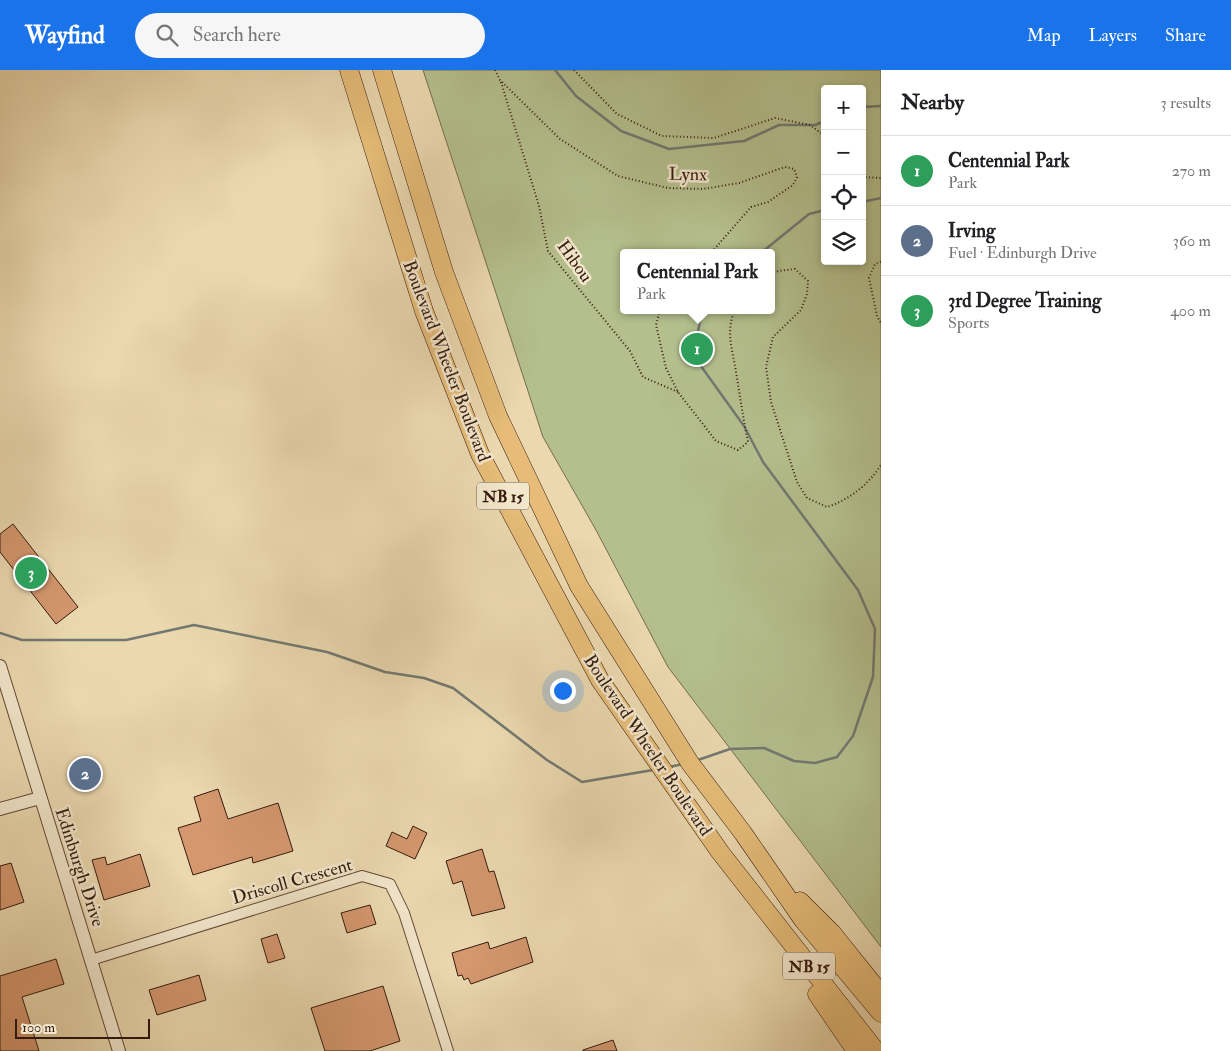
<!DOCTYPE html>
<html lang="en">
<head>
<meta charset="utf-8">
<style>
  body { margin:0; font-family:"IM FELL Double Pica",serif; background:#f6f6f6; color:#202124 }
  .controls { position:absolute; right:15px; top:15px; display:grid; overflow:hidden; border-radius:5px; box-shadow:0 2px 8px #0003 }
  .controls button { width:45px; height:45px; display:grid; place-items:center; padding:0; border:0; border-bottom:1px solid #e0e0e0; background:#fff; color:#202124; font:25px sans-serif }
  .scale { position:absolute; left:15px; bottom:12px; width:135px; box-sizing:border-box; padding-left:5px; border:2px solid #351b10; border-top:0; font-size:14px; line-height:18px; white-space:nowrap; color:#351b10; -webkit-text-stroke:4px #f2e6cb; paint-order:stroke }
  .you { position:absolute; left:562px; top:620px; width:18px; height:18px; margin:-12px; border:4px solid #fff; border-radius:50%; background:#1a73e8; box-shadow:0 0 0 8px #1a73e833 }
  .badge { display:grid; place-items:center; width:32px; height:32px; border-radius:50%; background:#1a73e8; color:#fff; font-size:16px; font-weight:700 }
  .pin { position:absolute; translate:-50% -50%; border:2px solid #fff; box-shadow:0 1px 5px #0006 }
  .popup { position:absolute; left:620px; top:179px; width:155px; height:65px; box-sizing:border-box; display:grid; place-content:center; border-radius:5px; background:#fff; filter:drop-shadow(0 1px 4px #0005); font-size:16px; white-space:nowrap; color:#757577 }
  .popup b { font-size:19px; color:#202124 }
  .popup::after { content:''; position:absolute; left:50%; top:100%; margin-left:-10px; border:10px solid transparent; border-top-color:#fff }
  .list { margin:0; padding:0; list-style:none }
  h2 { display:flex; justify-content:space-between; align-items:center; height:65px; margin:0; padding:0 20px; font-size:21px }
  h2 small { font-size:16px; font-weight:400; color:#757577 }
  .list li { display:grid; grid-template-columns:32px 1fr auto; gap:15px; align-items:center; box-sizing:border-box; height:70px; padding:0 20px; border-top:1px solid #e0e0e0 }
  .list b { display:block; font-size:19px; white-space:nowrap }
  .list p { margin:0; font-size:16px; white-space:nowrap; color:#757577 }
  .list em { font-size:16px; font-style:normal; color:#757577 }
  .icon { flex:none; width:28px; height:28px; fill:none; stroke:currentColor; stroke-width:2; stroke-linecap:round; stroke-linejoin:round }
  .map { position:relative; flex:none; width:881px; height:981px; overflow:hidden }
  header { display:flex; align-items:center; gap:30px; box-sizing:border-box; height:70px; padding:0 25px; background:#1a73e8; color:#fff }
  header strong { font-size:24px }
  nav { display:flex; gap:28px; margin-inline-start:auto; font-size:18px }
  .search { width:350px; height:45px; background:#f6f6f6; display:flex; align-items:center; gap:12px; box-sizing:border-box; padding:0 18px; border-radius:28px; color:#757577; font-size:19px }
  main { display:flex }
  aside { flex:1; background:#fff }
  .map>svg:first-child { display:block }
  .green { fill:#b4bf8d; stroke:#746d4e; fill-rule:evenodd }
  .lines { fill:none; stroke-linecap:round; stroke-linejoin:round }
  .stream { stroke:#727972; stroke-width:2.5 }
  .building { fill:#d4976e; stroke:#351b10 }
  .minor-casing { stroke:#624a38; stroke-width:12 }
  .tertiary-casing { stroke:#624a38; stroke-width:14 }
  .motorway-casing { stroke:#351b10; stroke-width:19 }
  .path { stroke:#351b10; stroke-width:2; stroke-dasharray:1 2.5; stroke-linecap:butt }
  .minor { stroke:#f2e6cb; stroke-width:10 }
  .tertiary { stroke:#f2e6cb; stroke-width:12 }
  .motorway { stroke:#e6bc78; stroke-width:18 }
  .labels { text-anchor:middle; stroke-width:5; stroke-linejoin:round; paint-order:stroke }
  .shield { fill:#f2e6cb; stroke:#6e5848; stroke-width:1 }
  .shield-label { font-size:16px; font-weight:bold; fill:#351b10 }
  .street-label { font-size:18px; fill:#351b10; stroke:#f2e6cb }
</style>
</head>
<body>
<header>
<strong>Wayfind</strong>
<div class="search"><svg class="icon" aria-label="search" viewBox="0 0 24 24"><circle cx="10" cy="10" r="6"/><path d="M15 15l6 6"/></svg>Search here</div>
<nav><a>Map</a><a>Layers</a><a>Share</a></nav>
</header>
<main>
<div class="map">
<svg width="881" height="981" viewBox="0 0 881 981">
  <rect width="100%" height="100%" fill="#ebd8af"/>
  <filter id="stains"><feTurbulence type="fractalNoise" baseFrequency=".004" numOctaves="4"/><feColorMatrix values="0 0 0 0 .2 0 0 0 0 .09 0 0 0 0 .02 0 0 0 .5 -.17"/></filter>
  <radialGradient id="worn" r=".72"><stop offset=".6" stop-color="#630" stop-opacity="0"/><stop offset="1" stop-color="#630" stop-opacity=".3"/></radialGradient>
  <path class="green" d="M423,0h458v877l-213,-280 -72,-137 -53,-93zM825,19h37v172h-37zM623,183h148v57h-148z"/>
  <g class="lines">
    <path class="stream" d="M555,0l21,26 45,35 48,18 75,-8 35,-16h36l10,-4
      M862,37l19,-1
      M862,132l19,-4
      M761,183l48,-39 16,-4
      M0,563l22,7h104l68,-15 133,27 58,20 39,6 29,10 94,72 35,22 71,-12
      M695,691l35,-12 34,-1 30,13 21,2 22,-6 16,-21 20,-59 2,-48 -17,-39 -95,-128 -19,-36 -51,-71 8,-38 4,-7
      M669,697l14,-3"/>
  </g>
  <path class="building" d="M13,454l65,83 -22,17 -56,-72v-18z
    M218,719l10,30 50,-16 15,48 -40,12 -1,-6 -59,18 -15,-47 23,-7 -7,-24z
    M413,756l14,7 -12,26 -29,-13 6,-14 15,7z
    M482,779l7,23 5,-1 11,37 -33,8 -10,-35 -9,3 -7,-23z
    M140,784l10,32 -46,14 -12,-40 13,-3 2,8z
    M11,793l13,39 -24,8v-44z
    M370,835l6,19 -29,9 -6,-20z
    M277,864l8,24 -17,5 -7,-24z
    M526,867l7,25 -62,22 -3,-6 -4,2 -2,-5 -4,1 -6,-23 36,-11 2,7z
    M56,889l8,25 -42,13 17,54h-39v-75z
    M199,905l7,25 -49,15 -8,-25z
    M383,916l17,55 -30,10h-45l-14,-43z
    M613,970l4,11h-34v-1z"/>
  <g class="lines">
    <g class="minor-casing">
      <path id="minor" d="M91,890l271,-84 28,8 14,29 44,138"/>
    </g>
    <g class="tertiary-casing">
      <path id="tertiary" d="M0,596l119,385
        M0,739l40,-11"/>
    </g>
    <g class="motorway-casing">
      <path id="motorway" d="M349,0l75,241 56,143 120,226 120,172 156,199
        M382,0l62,202 54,144 81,170 111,177 53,70 60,87 78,93
        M800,831l32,32 49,61
        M817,924l39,57"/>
    </g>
    <path class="path" d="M495,0l5,10 60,59 58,37 50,12 35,1 36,-6 46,-16 9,2 3,8 -4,8 -25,17 -17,5 -40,46
      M574,0l43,44 45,22 52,2 61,-20 35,7 15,11
      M501,12l38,124 9,45 82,100 13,26 35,15
      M862,107l19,1
      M881,192l-6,2 -6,14 8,38 4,7
      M771,205l7,-4 17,-2 13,12 -1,13 -6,16 -28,27 -7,30 5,35 26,80 10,16 20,9c22,-7 41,-22 54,-42
      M660,240l-4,15 10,43 12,24 38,49 22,9 10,-8c-5,-24 -8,-46 -12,-70 -3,-21 -11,-41 -1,-62"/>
    <use href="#minor" class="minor"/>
    <use href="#tertiary" class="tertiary"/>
    <use href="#motorway" class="motorway"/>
  </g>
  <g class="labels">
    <g class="shield">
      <rect x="477" y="412.5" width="52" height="27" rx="4"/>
      <rect x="783" y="882.5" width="52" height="27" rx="4"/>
    </g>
    <g class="shield-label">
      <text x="503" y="432">NB 15</text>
      <text x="809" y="902">NB 15</text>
    </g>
    <g class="street-label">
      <text transform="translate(688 104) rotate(1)" y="6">Lynx</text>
      <text transform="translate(575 191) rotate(54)" y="6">Hibou</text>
      <text transform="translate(447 291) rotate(69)" y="6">Boulevard Wheeler Boulevard</text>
      <text transform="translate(648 675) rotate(56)" y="6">Boulevard Wheeler Boulevard</text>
      <text transform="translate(80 797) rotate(72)" y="6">Edinburgh Drive</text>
      <text transform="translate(292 811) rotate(-16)" y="6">Driscoll Crescent</text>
    </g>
  </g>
  <rect width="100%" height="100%" filter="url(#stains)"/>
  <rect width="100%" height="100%" fill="url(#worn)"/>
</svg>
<div class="controls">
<button>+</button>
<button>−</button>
<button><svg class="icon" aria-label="locate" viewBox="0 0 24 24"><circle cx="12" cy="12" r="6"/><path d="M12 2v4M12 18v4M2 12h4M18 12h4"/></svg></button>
<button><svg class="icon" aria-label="layers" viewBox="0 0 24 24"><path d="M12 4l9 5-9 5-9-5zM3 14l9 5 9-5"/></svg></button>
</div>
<div class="scale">100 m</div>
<div class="you"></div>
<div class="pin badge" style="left:697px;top:279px;background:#2e9e5b">1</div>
<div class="popup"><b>Centennial Park</b>Park</div>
<div class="pin badge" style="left:85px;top:704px;background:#5c6f8a">2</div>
<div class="pin badge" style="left:31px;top:503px;background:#2e9e5b">3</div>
</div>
<aside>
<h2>Nearby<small>3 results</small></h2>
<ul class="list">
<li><span class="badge" style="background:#2e9e5b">1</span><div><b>Centennial Park</b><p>Park</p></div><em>270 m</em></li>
<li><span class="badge" style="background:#5c6f8a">2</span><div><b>Irving</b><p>Fuel · Edinburgh Drive</p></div><em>360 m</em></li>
<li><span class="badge" style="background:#2e9e5b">3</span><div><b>3rd Degree Training</b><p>Sports</p></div><em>400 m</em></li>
</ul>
</aside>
</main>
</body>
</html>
